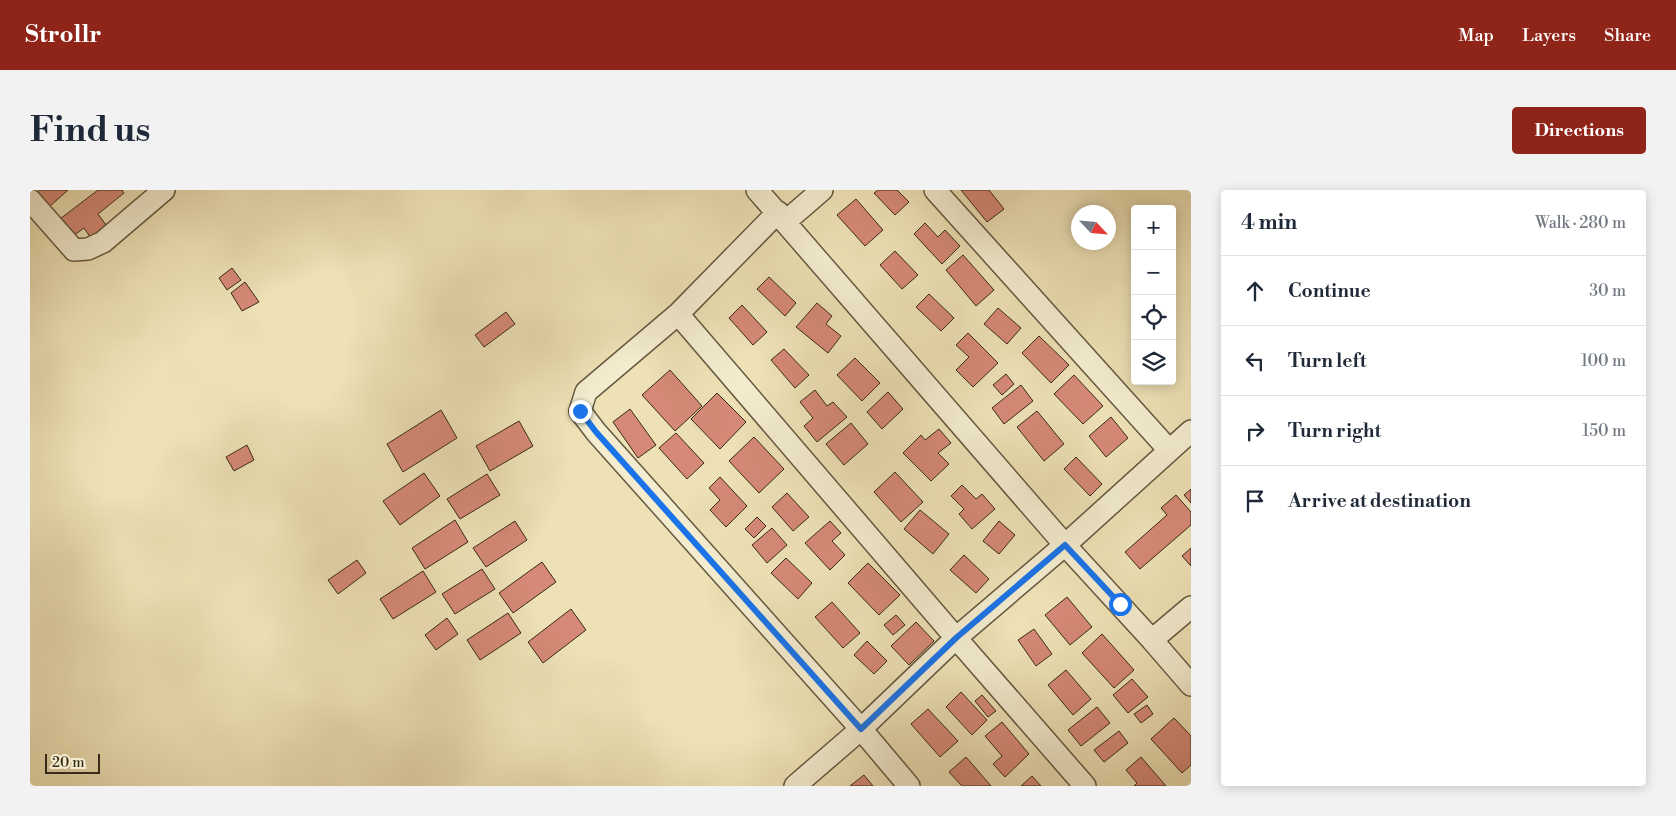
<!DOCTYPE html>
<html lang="en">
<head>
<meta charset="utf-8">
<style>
  body { margin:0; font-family:"Libre Bodoni",serif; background:#f2f2f3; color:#1f2937 }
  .controls { position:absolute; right:15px; top:15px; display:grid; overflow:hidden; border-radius:5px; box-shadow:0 2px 12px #0003 }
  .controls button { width:45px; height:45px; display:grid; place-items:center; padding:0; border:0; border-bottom:1px solid #e0e1e3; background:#fff; color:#1f2937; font:25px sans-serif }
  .compass { position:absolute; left:1041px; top:15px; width:45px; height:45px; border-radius:50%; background:#fff; box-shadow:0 2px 12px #0003; rotate:116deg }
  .scale { position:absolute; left:15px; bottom:12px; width:55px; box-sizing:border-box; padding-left:5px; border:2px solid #392a19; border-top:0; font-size:14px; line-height:18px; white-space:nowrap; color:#392a19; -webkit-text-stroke:4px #f3eccf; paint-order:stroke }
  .stop { position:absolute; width:15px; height:15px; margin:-11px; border:4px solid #1a73e8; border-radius:50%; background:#fff }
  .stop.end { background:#1a73e8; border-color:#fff; box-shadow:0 1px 5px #0008 }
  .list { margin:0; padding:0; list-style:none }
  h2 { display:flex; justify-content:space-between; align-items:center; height:65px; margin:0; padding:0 20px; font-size:21px }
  h2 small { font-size:16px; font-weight:400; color:#747a83 }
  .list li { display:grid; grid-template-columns:32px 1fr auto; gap:15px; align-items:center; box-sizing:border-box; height:70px; padding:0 20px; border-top:1px solid #e0e1e3 }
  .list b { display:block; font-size:19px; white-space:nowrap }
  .list em { font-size:16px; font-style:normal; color:#747a83 }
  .icon { flex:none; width:28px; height:28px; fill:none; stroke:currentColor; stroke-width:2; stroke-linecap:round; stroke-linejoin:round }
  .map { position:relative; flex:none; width:1161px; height:596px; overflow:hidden; border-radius:5px }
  header { display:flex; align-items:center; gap:30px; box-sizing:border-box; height:70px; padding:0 25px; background:#8f2418; color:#fff }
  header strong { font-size:24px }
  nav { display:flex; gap:28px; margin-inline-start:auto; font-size:18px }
  .intro { display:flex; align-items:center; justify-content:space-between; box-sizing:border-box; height:120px; padding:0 30px }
  h1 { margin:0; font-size:35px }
  .button { padding:12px 22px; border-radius:5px; background:#8f2418; color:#fff; font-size:18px; font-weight:700 }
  main { display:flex; gap:30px; padding:0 30px }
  aside { flex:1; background:#fff; border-radius:5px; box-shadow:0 2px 12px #0003 }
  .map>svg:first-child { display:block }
  .building { fill:#d58976; stroke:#392a19 }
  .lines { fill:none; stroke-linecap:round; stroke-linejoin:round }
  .street-casing { stroke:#665840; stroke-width:24 }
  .street { stroke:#f3eccf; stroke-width:21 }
  .route { stroke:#1a73e8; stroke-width:6 }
</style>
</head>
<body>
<header>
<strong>Strollr</strong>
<nav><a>Map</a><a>Layers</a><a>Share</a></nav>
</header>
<div class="intro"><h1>Find us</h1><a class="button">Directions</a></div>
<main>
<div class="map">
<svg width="1161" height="596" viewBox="0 0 1161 596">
  <rect width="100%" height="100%" fill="#ede1b5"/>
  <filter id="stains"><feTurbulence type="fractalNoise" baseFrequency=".004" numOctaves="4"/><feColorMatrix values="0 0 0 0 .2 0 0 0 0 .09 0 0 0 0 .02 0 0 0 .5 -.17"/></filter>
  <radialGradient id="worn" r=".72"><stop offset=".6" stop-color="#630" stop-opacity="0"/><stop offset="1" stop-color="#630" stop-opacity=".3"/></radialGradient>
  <path class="building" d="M10,0h28l-19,17 -13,-14z
    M68,0h24l2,3 -26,21 11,15 -16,12 -9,-13 -15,11 -13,-17z
    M848,0h19l12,12 -14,13 -21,-22z
    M931,0h28l15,19 -17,13z
    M826,9l27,31 -18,16 -28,-31z
    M895,33l13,14 7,-7 15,16 -18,18 -28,-30z
    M865,61l23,24 -16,14 -22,-24z
    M933,65l31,35 -18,16 -30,-36z
    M202,78l9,12 -14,10 -8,-12z
    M739,87l27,26 -11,13 -28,-27z
    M215,92l14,20 -17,9 -11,-18z
    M899,104l25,24 -13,13 -25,-24z
    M787,113l15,13 -6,8 15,12 -13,17 -32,-26z
    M712,115l25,27 -14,13 -24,-27z
    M968,118l23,20 -14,16 -23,-20z
    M476,122l9,12 -31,23 -9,-12z
    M938,143l30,30 -25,24 -17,-17 13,-13 -13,-12z
    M1009,146l30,29 -18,18 -29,-30z
    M754,159l25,26 -14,13 -24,-28z
    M825,168l25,25 -18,18 -25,-26z
    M640,180l32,36 -27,25 -33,-36z
    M976,184l8,10 -12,11 -9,-10z
    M1044,185l29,31 -20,18 -29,-30z
    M991,195l12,16 -29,23 -12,-16z
    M785,200l12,16 6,-4 14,15 -30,25 -13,-16 9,-8 -13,-16z
    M858,202l15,17 -21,20 -15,-17z
    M687,203l29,29 -26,27 -29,-30z
    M600,219l26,36 -18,13 -25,-36z
    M411,220l16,28 -54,34 -16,-28z
    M1007,221l27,33 -20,17 -27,-34z
    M1081,227l17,21 -22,19 -17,-21z
    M489,231l14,25 -43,25 -14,-25z
    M821,233l17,21 -24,21 -18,-21z
    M909,239l12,14 -13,10 11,11 -18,17 -28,-28 18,-18 4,5z
    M646,243l28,30 -17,16 -28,-31z
    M724,247l30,32 -25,24 -30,-32z
    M217,255l7,15 -20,11 -8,-14z
    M1046,267l26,27 -12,12 -26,-27z
    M865,282l28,30 -22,20 -27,-30z
    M394,283l16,23 -40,29 -17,-24z
    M457,284l13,21 -40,24 -13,-20z
    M690,287l27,29 -21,21 -16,-17 10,-10 -11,-12z
    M932,295l14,14 6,-5 13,15 -23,20 -13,-15 5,-5 -13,-13z
    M1161,299v14l-7,-8z
    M757,303l22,24 -16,14 -21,-24z
    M1146,305l15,17v13l-51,44 -15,-17 42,-37 -6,-7z
    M890,320l29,24 -16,20 -29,-25z
    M727,327l9,9 -12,12 -9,-9z
    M425,330l13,22 -43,27 -13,-21z
    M485,331l12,19 -41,27 -13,-19z
    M800,331l11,12 -9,8 13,14 -15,15 -25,-27z
    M969,331l16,14 -16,19 -16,-13z
    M742,338l15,17 -20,18 -15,-18z
    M1161,358v18l-9,-10z
    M934,365l25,24 -13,14 -26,-23z
    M756,368l26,25 -14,16 -27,-26z
    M327,370l9,13 -28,21 -10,-14z
    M512,372l14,20 -43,31 -14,-20z
    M838,373l32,32 -21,20 -31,-32z
    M452,379l13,20 -40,25 -13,-20z
    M393,381l13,21 -43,27 -13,-20z
    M1037,407l25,30 -22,18 -25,-30z
    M802,412l28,31 -17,15 -28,-31z
    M541,419l15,21 -43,33 -15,-21z
    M478,423l13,20 -41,27 -13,-20z
    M866,425l9,10 -12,10 -9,-10z
    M417,428l11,16 -22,16 -11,-15z
    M886,432l18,19 -25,24 -18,-19z
    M1004,439l18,25 -16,12 -18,-26z
    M1072,444l32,36 -20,18 -32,-35z
    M837,451l20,20 -13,13 -20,-19z
    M1036,480l25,29 -18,16 -25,-30z
    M1102,489l16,18 -20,16 -15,-18z
    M931,502l26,28 -15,15 -26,-28z
    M952,505l14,16 -8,6 -13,-16z
    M1117,515l6,9 -12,9 -7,-9z
    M1067,517l13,16 -29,23 -13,-16z
    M898,519l30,32 -18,16 -29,-33z
    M1144,528l17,18v29l-9,8 -31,-34z
    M972,532l27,32 -24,23 -12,-13 9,-8 -17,-20z
    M1089,541l9,12 -24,19 -10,-12z
    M936,567l25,29h-29l-13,-14z
    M1111,567l25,29h-32l3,-3 -11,-13z
    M834,585l9,11h-23z
    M1002,586l9,10h-20z"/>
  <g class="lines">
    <g class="street-casing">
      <path id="street" d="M727,0l308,355 87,95 39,45
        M905,0l234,260
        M0,10l44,50 14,-1 15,-7 61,-52
        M748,22l-100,102 -92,78 -6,19 16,21 265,297 48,57
        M755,32l37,-32
        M648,124l278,324 129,148
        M1122,450l39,-33
        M765,596l66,-57 95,-91 109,-93 126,-114"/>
    </g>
    <use href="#street" class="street"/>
  </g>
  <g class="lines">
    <path class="route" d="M550,221l16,21 265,297 95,-91 109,-93 55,59"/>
  </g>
  <rect width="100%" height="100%" filter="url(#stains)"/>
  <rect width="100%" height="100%" fill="url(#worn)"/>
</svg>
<div class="controls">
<button>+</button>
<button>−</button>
<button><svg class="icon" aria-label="locate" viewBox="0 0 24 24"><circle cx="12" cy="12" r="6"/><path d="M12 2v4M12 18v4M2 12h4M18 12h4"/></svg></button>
<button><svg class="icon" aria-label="layers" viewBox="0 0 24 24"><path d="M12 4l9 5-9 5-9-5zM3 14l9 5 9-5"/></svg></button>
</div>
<svg class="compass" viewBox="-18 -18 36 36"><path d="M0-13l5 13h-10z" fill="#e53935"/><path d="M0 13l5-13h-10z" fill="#747a83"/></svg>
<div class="scale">20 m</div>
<div class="stop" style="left:1090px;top:414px"></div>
<div class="stop end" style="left:550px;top:221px"></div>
</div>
<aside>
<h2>4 min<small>Walk · 280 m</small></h2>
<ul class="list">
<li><svg class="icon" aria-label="ahead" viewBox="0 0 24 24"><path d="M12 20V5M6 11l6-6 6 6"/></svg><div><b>Continue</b></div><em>30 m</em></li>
<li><svg class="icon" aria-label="left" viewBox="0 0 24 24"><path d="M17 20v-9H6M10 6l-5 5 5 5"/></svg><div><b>Turn left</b></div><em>100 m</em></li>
<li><svg class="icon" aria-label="right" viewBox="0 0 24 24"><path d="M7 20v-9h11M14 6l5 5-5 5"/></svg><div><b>Turn right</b></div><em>150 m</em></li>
<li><svg class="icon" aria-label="arrive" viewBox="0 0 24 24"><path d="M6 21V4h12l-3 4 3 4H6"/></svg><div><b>Arrive at destination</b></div></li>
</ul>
</aside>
</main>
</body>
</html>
